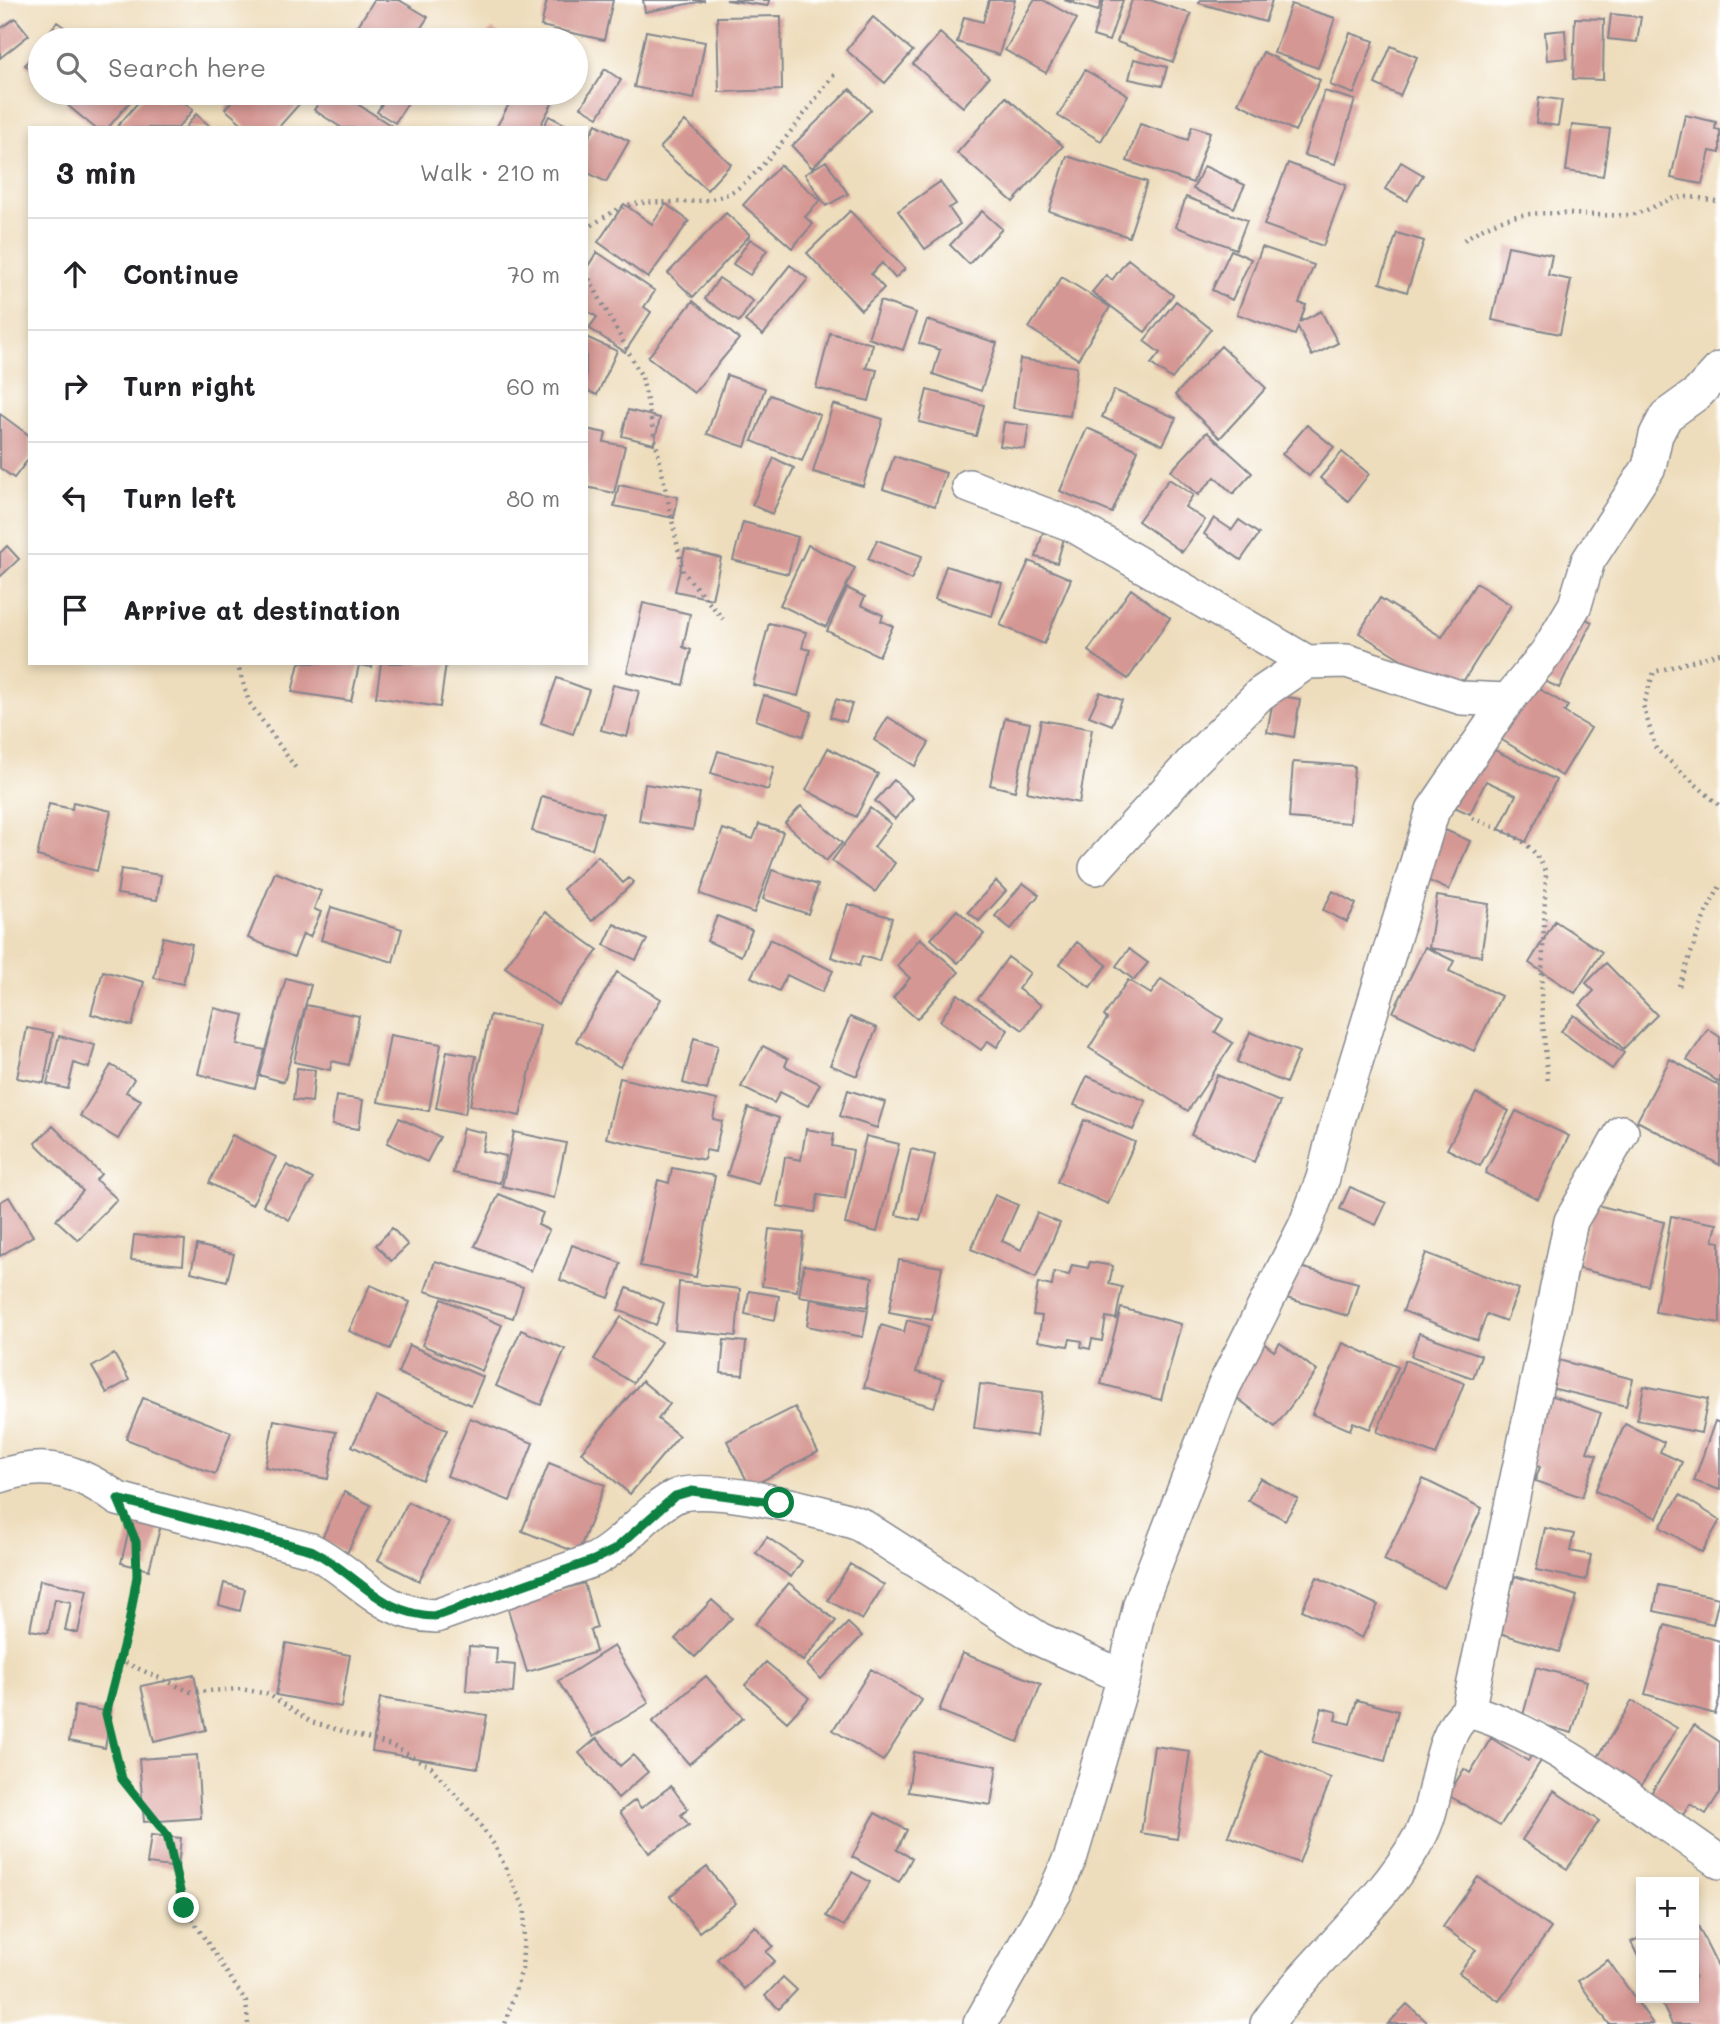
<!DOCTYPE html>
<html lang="en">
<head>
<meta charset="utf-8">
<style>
  body { margin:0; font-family:Mali,sans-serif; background:#f6f6f6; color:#202124 }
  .controls { position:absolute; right:21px; bottom:21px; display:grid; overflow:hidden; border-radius:0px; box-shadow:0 4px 10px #0003 }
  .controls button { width:63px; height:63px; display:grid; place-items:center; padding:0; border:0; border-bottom:2px solid #e0e0e0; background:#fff; color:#202124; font:35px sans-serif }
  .stop { position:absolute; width:21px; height:21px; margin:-16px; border:5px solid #0b8043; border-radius:50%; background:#fff }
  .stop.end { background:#0b8043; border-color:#fff; box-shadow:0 2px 7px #0008 }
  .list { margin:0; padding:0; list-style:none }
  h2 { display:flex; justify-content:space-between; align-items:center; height:91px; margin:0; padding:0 28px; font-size:30px }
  h2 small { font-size:23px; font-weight:400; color:#757577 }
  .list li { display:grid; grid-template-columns:46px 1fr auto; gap:21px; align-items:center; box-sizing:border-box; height:112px; padding:0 28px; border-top:2px solid #e0e0e0 }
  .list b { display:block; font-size:26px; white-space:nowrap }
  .list em { font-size:23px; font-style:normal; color:#757577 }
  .icon { flex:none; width:38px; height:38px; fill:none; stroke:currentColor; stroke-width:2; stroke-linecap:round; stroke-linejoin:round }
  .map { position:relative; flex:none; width:1720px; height:2024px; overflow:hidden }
  .search { position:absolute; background:#fff; box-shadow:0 4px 10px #0003; left:28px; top:28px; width:560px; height:77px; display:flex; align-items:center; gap:18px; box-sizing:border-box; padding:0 24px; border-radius:38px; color:#757577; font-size:26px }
  .panel { position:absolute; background:#fff; box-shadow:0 4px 10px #0003; left:28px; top:126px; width:560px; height:539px; border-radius:0px }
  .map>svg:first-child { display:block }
  .building { fill:#d59793 }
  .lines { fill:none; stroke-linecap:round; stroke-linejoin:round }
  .street-casing { stroke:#84868d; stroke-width:36 }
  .path { stroke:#84868d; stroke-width:4.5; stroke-dasharray:2 5; stroke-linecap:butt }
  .street { stroke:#fff; stroke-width:33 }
  .route { stroke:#0b8043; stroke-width:9 }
</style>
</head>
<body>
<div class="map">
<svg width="1720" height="2024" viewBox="0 0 1720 2024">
  <rect width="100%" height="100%" fill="#fff"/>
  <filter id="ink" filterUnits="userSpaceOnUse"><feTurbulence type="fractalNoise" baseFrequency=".0143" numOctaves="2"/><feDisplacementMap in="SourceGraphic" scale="14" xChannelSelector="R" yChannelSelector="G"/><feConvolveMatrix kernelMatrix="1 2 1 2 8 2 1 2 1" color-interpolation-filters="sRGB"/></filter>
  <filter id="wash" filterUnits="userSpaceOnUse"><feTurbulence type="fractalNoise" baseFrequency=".00686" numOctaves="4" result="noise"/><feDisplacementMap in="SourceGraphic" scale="28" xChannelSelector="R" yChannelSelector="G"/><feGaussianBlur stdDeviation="1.57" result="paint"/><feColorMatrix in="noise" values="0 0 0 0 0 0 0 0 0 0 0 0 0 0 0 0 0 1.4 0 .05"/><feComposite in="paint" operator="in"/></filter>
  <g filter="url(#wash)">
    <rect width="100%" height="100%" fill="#eeddbc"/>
    <g id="blocks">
      <path class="building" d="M374,0h25l29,17 -15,23h-64z
        M547,0h66l-9,40 -63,-14z
        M643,0h61v1l-59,11z
        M726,0h43l-1,6z
        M989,0h26l-16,55 -42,-13 7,-25 19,5z
        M1034,0h9l34,19 -31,54 -41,-23z
        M1064,0h38l-4,11z
        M1104,0h19l-14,41 -16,-5z
        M1132,0h18l41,14 -18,48 -56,-20z
        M1200,0h72l-7,22 -66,-19z
        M1291,4l44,14 -17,50 -44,-15z
        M1611,14l30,3 -4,25 -29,-3z
        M781,16l1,74 -63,2 -2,-75z
        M873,17l40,34 -28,32 -39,-33z
        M15,18l14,17 -29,23v-29z
        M1575,18l29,1 -1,61 -30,-1z
        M57,22l25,18h-39z
        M493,29l11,11h-23z
        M1565,30l2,28 -20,2 -2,-28z
        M646,31l59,11 -11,57 -60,-12z
        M940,33l49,44 -26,30 -50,-43z
        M1350,33l24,8 -20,53 -24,-9z
        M40,44v32l-15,-11z
        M1391,46l26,11 -17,39 -25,-12z
        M1263,52l57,28 -25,51 -57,-28z
        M1134,59l33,8 -5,19 -33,-7z
        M605,69l16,11 -23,37 -17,-10z
        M1085,70l43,25 -27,46 -43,-25z
        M850,89l21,21 -59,58 -20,-22z
        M1324,91l31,9 -20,64 -31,-9z
        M76,93h61l-29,35h-13l-29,-24z
        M146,93h27l20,17 -15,18h-62z
        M239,93h70l-31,35h-31l-22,-19z
        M325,93h15l55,35h-53l-28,-18z
        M389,93h25l-19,30 -18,-11z
        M515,93h21l17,9 -14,26h-43z
        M1006,97l57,49 -50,56 -56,-49z
        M1539,97l23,3 -4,26 -22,-3z
        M196,114l16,14h-27z
        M1685,115l31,7 -1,7 5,1v23l-10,-2 -8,33 -31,-6z
        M549,116l23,12h-29z
        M685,121l46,43 -24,26 -47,-42z
        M596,124l33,17 -23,41 -20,-10v-30z
        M1140,124l48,16 4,-14 18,6 -17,51 -66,-22z
        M1572,125l38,4 -7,47 -37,-5z
        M1067,156l80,26 -18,55 -80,-26z
        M826,161l22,33 -22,12 -21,-32z
        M1401,162l22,13 -16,26 -22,-12z
        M1288,163l58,22 -23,61 -59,-21z
        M780,165l40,35 -15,17 8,7 -21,24 -49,-43z
        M1204,166l41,19 -11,23 -41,-19z
        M940,182l16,22 -7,4 11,16 -35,25 -27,-38z
        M1186,197l61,23 -11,29 -60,-22z
        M624,204l28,20 14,-20 23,17 -41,57 -50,-36z
        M850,211l55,58 -10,9 -13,-15 -11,11 13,14 -23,22 -54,-57z
        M982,211l20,18 -33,35 -19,-19z
        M726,213l24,22 -57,62 -25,-24z
        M1397,233l27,8 -17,51 -27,-9z
        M750,239l17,11 -17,25 -17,-11z
        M1508,246l44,9 -4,20 23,5 -11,54 -68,-14z
        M1262,247l52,18 -15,38 7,2 -6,17 21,-11 17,32 -26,13 -14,-29 -3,8 -58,-21z
        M1231,250l20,9 -19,41 -20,-10z
        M597,252l58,39 -11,16 7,5 -26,40 -36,-24 8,-11 -11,-7v-41z
        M1128,259l45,36 -28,37 -53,-40 14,-17 6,5z
        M790,265l18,14 -45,56 -18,-14z
        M1062,277l48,30 -32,52 -49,-31z
        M719,278l34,23 -14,21 -34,-23z
        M693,301l46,38 -45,54 -46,-36z
        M880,301l36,12 -13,37 -35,-12z
        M1176,301l35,28 -39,50 -21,-15 9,-11 -16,-12z
        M927,320l70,23 -16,48 -48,-17 7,-24 -21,-7z
        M830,333l43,11 -7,24 11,2 -8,31 -53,-13z
        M586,337l31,14 -20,44 -11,-5z
        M1221,346l45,42 -46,50 -45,-43z
        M1020,359l57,8 -7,49 -57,-8z
        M727,375l38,13 -20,59 -38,-13z
        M927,390l57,15 -8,31 -57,-14z
        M1114,390l62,28 -13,27 -61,-28z
        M770,395l50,20 -18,46 -50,-20z
        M833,404l50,15 -20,67 -50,-14z
        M628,410l32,8 -6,26 -32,-8z
        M0,414l30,22v21l-16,21 -14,-10z
        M1004,422l25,3 -4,24 -25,-3z
        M1307,425l27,22 -25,29 -27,-22z
        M1087,428l51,22 -26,63 -52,-22z
        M586,429l20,4 -2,9 21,4 -11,47 -28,-6z
        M1207,432l45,41 -19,21 -18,-17 -17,18 -27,-24z
        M1342,452l27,22 -21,27 -28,-23z
        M894,456l52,17 -11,33 -52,-17z
        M774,458l20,10 -22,46 -20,-9z
        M1169,479l24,16 -8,12 20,13 -23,32 -44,-31z
        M619,485l59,12 -4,21 -60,-12z
        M1214,518l18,12 7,-10 20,14 -18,26 -37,-26z
        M743,522l55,15 -10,37 -55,-14z
        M1043,532l21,6 -7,25 -21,-6z
        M877,540l45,16 -11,24 -43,-21z
        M808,545l47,23 -29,59 -46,-22z
        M7,546l12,13 -19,18v-24z
        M685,549l36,9 -9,41 -37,-8z
        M1029,561l42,18 -27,65 -44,-19z
        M946,566l56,17 -10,33 -57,-17z
        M1476,583l35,22 -55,88 -97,-60 21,-35 62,39z
        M847,588l18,9 -4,8 22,10 -2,6 12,5 -14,30 -52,-25z
        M1131,589l39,29 -42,61 -40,-28z
        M643,603l47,11 -7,33 8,3 -8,35 -56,-13z
        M1557,605l35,17 -33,66 -35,-17z
        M769,623l37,9 -4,16 8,2 -12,46 -45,-11z
        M299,663h74l-1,4 -13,-2 -8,36 -59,-9z
        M381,663h65l-6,44 -64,-10z
        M557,678l32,12 -16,44 -32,-11z
        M1524,680l44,26 -4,6 27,16 -29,48 -70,-42z
        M613,685l26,6 -12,46 -26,-7z
        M1100,692l22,8 -10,25 -23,-9z
        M764,695l48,17 -9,24 -47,-16z
        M1274,695l26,4 -6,38 -27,-5z
        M836,699l16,5 -6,18 -16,-5z
        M888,717l41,26 -14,23 -41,-26z
        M1005,718l25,5 -15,68 -25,-6z
        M1041,720l51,9 -13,74 -52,-11z
        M1476,741l80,39 -30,62 -27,-13 17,-34 -30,-14 -16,33 -25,-11z
        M828,748l50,26 -22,43 -50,-27z
        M718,751l56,16 -6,23 -57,-17z
        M1293,762l61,4 -4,57 -61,-5z
        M894,780l19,18 -18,21 -20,-18z
        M645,784l55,9 -7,37 -54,-9z
        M542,796l61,17 -11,36 -60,-18z
        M73,802l38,9 -14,60 -60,-15 12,-52 23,5z
        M801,806l41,37 -16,18 -41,-38z
        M870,808l21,16 -17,23 21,16 -20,29 -43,-31z
        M759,824l24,8 -29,81 -54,-19 23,-65 30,10z
        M1443,829l27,12 -21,49 -27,-12z
        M598,856l25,27 6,-5 5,4 -42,39 -29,-32z
        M121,869l40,6 -4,25 -40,-6z
        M772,870l46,15 -10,29 -45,-15z
        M275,872l46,19 -7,18 7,3 -11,25 -7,-3 -9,23 -46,-19z
        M996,881l10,10 -27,30 -11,-9z
        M1023,883l16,12 -28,34 -16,-13z
        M1333,891l23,13 -9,18 -24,-12z
        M1437,896l52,8 -8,52 -52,-8z
        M848,904l44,14 -13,43 -17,-5 -3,10 -28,-9z
        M331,907l71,22 -9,33 -72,-22z
        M957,910l27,24 -26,29 -27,-24z
        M545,912l53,38 -40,55 -53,-38z
        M717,916l35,14 -11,26 -34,-15z
        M1555,921l47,31 -27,41 -46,-30z
        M614,924l33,16 -11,20 -32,-15z
        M163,937l29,7 -9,40 -29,-6z
        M920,938l39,34 -42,47 -24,-21 17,-20 -13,-12z
        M770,939l63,32 -11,21 -35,-17 -8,16 -28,-14z
        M1077,942l30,23 -17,22 -30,-23z
        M1425,947l29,14 -5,10 52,25 -27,55 -81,-39z
        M1129,949l19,14 -14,17 -18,-14z
        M1008,957l22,16 -12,16 23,16 -18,25 -45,-31z
        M1606,963l51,52 -34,34 -43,-44 14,-14 -8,-8z
        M103,971l41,11 -12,44 -41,-12z
        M617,972l44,27 -41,68 -44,-26z
        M286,978l25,7 -27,97 -25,-7z
        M1161,979l62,40 -8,13 18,11 -45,68 -99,-63 18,-29 -3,-3 24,-36 23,14z
        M958,994l50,36 -11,17 -9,-6 -7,9 -41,-29z
        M306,1005l53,11 -10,49 -17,-4 -2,9 -36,-8z
        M214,1008l30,7 -7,29 28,6 -10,38 -57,-14z
        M490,1015l50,10 -20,91 -50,-11z
        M1574,1015l50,38 -12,16 -51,-38z
        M850,1017l27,11 -20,48 -27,-11z
        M27,1028l26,5 -9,50 -27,-5z
        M1708,1029l12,8v46l-33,-23z
        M1250,1032l49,20 -13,31 -49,-21z
        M390,1035l51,9 -12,67 -51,-9z
        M59,1036l36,9 -6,23 -15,-5 -6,26 -21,-5z
        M694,1038l24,7 -11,45 -24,-7z
        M763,1046l25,13 -3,7 35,18 -12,22 -28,-14 -6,11 -33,-16z
        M447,1051l29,5 -11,58 -29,-6z
        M1670,1059l50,27v79l-83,-44z
        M111,1065l23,14 -8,13 15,8 -23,39 -38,-23z
        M297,1068l18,2 -3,32 -19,-2z
        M1217,1075l63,27 -26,60 -63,-27z
        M1087,1076l59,25 -13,29 -59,-25z
        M620,1078l97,22 -4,19 9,2 -7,31 -9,-2 -2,10 -98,-22z
        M848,1090l37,12 -8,26 -37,-12z
        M1476,1093l33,18 -29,55 -33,-17z
        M336,1096l27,4 -4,29 -27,-4z
        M748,1108l31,10 -21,66 -31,-9z
        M1516,1111l53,25 -31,63 -53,-26z
        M399,1118l41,19 -13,25 -40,-19z
        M1084,1120l51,22 -27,62 -51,-22z
        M53,1126l48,48 -5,6 21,19 -39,41 -22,-20 27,-29 -48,-48z
        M463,1128l23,5 -4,18 24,5 -6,27 -47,-10z
        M806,1129l28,5 -2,12 21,4 -8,49 -27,-4 -3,17 -38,-6 8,-49 16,3z
        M514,1132l52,11 -12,55 -52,-12z
        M232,1135l44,22 -24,48 -43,-22z
        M866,1136l33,8 -22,88 -32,-8z
        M911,1149l24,6 -15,65 -24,-5z
        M287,1165l26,14 -24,41 -26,-15z
        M672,1168l43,8 -19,101 -56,-11 18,-86 11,3z
        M1350,1187l36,16 -10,22 -36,-16z
        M499,1194l44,19 -5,12 11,5 -18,41 -56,-25z
        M995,1195l23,10 -16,36 19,9 16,-37 23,10 -24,55 -65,-29z
        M9,1197l24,39 -33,20v-54z
        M1593,1204l71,18 -16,64 -71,-18z
        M1671,1216l46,8 -4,17 7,1v81l-65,-11z
        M392,1228l16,17 -17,16 -15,-16z
        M769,1229l35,4 -7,58 -35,-5z
        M134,1235l51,5 -2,25 -52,-5z
        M197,1245l37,9 -7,27 -36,-9z
        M572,1245l49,18 -12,35 -49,-18z
        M1426,1253l93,36 -13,32 -19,-7 -10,26 -74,-29z
        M899,1260l43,7 -10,53 -43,-8z
        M435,1261l88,26 -10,31 -88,-27z
        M1090,1262l23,4 -4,18 13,3 -6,32 -10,-2 -4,24 -10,-2 -2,10 -9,-2 1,-6 -12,-2 -2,7 -30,-5 4,-25 -9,-1 5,-32 14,3 2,-14 15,3 3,-10 16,3z
        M804,1265l69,12 -5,30 -69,-11z
        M1293,1265l65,18 -10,33 -65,-19z
        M679,1282l61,7 -4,47 -61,-6z
        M370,1285l40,17 -20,47 -41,-18z
        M627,1288l37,15 -8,22 -38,-15z
        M749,1291l30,5 -4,24 -30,-6z
        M442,1299l60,26 -20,46 -60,-26z
        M811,1299l57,11 -5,27 -56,-11z
        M1121,1308l60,16 -20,76 -60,-16z
        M621,1317l40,25 -28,41 -39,-24z
        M907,1320l22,6 -13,46 27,7 -9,28 -70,-20 17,-62 23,7z
        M521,1330l44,19 -24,56 -45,-19z
        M1419,1333l62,22 -8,23 -62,-22z
        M724,1340l22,2 -3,33 -22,-2z
        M1259,1340l15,11 6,-8 37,28 -42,56 -52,-40z
        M1343,1343l55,24 -28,62 -17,-7 -3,8 -38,-16z
        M409,1345l74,32 -12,28 -73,-32z
        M114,1354l15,26 -22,13 -15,-26z
        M1554,1359l79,20 -7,27 -79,-19z
        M1405,1360l59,23 -28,72 -59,-23z
        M642,1381l28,23 -12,15 21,17 -49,58 -49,-42z
        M980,1384l63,8 -6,44 -63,-8z
        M1644,1386l64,13 -7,34 -64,-13z
        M1544,1393l57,20 -14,39 10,3 -15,42 -47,-16 5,-14 -20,-7z
        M377,1396l70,34 -25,50 -70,-34z
        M143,1398l88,34 -16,42 -89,-35z
        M795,1407l23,45 -68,35 -23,-46z
        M470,1418l63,25 -23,58 -63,-25z
        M274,1420l62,12 -8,47 -63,-12z
        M1715,1421l5,2v67l-26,-9z
        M1625,1424l39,18 -4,10 22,10 -25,56 -62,-27z
        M549,1463l56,22 -27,68 -56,-22z
        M1260,1478l38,21 -13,21 -37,-20z
        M1423,1479l59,29 -38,80 -60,-28z
        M344,1492l27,13 -24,48 -26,-13z
        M1680,1495l40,25 -18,32 -42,-25z
        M408,1502l41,20 -30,59 -41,-21z
        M134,1509l29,8 -14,53 -28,-7z
        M1545,1528l29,6 -4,17 21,4 -5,25 -50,-10z
        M767,1537l35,24 -11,16 -35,-24z
        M850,1564l34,21 -22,35 -34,-20z
        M1515,1576l62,20 -18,56 -62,-20z
        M1317,1577l61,28 -16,33 -60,-28z
        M40,1580l47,10 -9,43 -13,-3 6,-28 -16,-3 -7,34 -18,-3z
        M224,1583l21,6 -5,22 -21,-6z
        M584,1583l13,45 -7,2 6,22 -69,20 -20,-66z
        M789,1583l47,38 -33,40 -48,-37z
        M1659,1585l60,13 -6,26 -59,-13z
        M712,1600l20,18 -37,39 -20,-18z
        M848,1623l14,13 -41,43 -14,-14z
        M1665,1625l55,16v56l-5,17 -70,-20z
        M286,1643l64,12 -9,52 -65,-12z
        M469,1646l28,2 -1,15 19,2 -2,28 -47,-2z
        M614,1646l35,57 -56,34 -35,-56z
        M962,1653l79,31 -23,58 -79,-31z
        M766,1662l43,36 -22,24 -42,-37z
        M1536,1667l51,14 -15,52 -50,-14z
        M871,1669l51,31 -39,61 -50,-31z
        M194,1675l12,55 -52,12 -13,-56z
        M706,1676l37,42 -54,46 -37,-42z
        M380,1698l107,17 -9,53 -106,-17z
        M1357,1700l41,11 -13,50 -72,-19 9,-34 15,4 -2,8 15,4z
        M1632,1701l45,27 -38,61 -44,-27z
        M75,1706l36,6 -6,36 -36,-7z
        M1694,1725l26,17v50l-14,22 -16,-10 -7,11 -33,-20z
        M597,1738l23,28 13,-11 15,17 -30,26 -39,-45z
        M1491,1738l37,23 7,-11 9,6 -44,70 -52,-31 16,-26 6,4z
        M1154,1746l36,5 -13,88 -36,-6z
        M1260,1751l71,27 -32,85 -71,-27z
        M914,1752l83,14 -6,39 -83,-13z
        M197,1755l4,63 -57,4 -5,-63z
        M671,1786l17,23 -7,6 8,10 -40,28 -29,-41 15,-12 6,8z
        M1554,1791l45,30 -32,48 -45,-29z
        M875,1813l32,17 -10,20 15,8 -13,24 -47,-25z
        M151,1835l30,3 -3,30 -31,-4z
        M707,1867l29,36 -37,29 -29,-36z
        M852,1872l18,10 -26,44 -18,-10z
        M1478,1877l73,51 -52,73 -40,-28 17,-23 -33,-23z
        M1694,1918l26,52v54h-48l-13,-26h35z
        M755,1926l18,20 -7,6 9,9 -31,28 -27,-30z
        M1641,1937v26l-10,-21z
        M1608,1960l45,64h-44l-31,-43z
        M783,1977l14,13 -18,19 -14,-13z
        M1407,2004l22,20h-41z"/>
    </g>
  </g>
  <g filter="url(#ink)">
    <use href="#blocks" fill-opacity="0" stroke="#84868d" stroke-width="2"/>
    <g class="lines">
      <g class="street-casing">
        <path id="street" d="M969,486l104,39 234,137 40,-1 115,37 46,2
          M1096,868l98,-108 66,-66 47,-32
          M0,1476c48,-16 79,-5 118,23l193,51c47,24 69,65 125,66l158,-56c31,-16 50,-47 80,-63 29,-16 152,15 185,27l180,115 85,38
          M1468,1711l103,-490 51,-89
          M980,2024l75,-132 16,-36 53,-179 16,-73 84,-218 81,-160 18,-48 10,-41 100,-327 75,-110 39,-48 28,-47 13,-44 61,-94 7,-32 10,-19 32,-23 22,-24
          M1267,2024c46,-66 113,-116 152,-186 22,-38 15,-99 49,-127 79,20 183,104 252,151"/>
      </g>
      <path class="path" d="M586,229c15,-9 30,-22 48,-25 32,-5 72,4 101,-14 29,-18 78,-89 102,-119
        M1464,240c57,-41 98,-22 162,-25 16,0 30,-11 46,-16 15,-5 33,0 48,3
        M586,273l56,104 41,195 40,47
        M1720,653l-66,19 -11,33 13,44 64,57
        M237,663l12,39 48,68
        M1472,818c33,14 60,19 74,55l-5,128 7,82
        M1679,986l26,-71 15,-29
        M135,1539l2,37 -8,47 -23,92 16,64 46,56 17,73 61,94 2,22
        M119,1660l72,32 50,-3 27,5 43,28 80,23 40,22 43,49 21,30 30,63 -3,60 -17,55"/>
      <use href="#street" class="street"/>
    </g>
  </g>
  <g class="lines" filter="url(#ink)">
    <path class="route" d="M184,1908l-17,-73 -45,-56 -16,-65 23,-91 8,-47 -1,-34 -18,-43 193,51c47,24 69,65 125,66l158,-56 20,-10 61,-54 17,-5 87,12"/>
  </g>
</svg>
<div class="controls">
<button>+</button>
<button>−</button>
</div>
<div class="stop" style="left:779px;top:1503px"></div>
<div class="stop end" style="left:184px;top:1908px"></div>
<div class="search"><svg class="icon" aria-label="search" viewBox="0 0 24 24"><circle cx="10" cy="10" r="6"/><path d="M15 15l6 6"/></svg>Search here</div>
<section class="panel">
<h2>3 min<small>Walk · 210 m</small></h2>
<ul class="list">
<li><svg class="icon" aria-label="ahead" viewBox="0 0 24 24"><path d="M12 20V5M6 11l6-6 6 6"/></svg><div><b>Continue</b></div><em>70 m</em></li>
<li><svg class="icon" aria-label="right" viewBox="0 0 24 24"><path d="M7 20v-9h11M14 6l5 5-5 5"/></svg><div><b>Turn right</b></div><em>60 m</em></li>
<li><svg class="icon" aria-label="left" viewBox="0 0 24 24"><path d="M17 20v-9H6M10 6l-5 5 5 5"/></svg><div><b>Turn left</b></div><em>80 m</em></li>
<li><svg class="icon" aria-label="arrive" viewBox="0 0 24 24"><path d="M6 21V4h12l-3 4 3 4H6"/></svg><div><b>Arrive at destination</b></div></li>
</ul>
</section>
</div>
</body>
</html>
